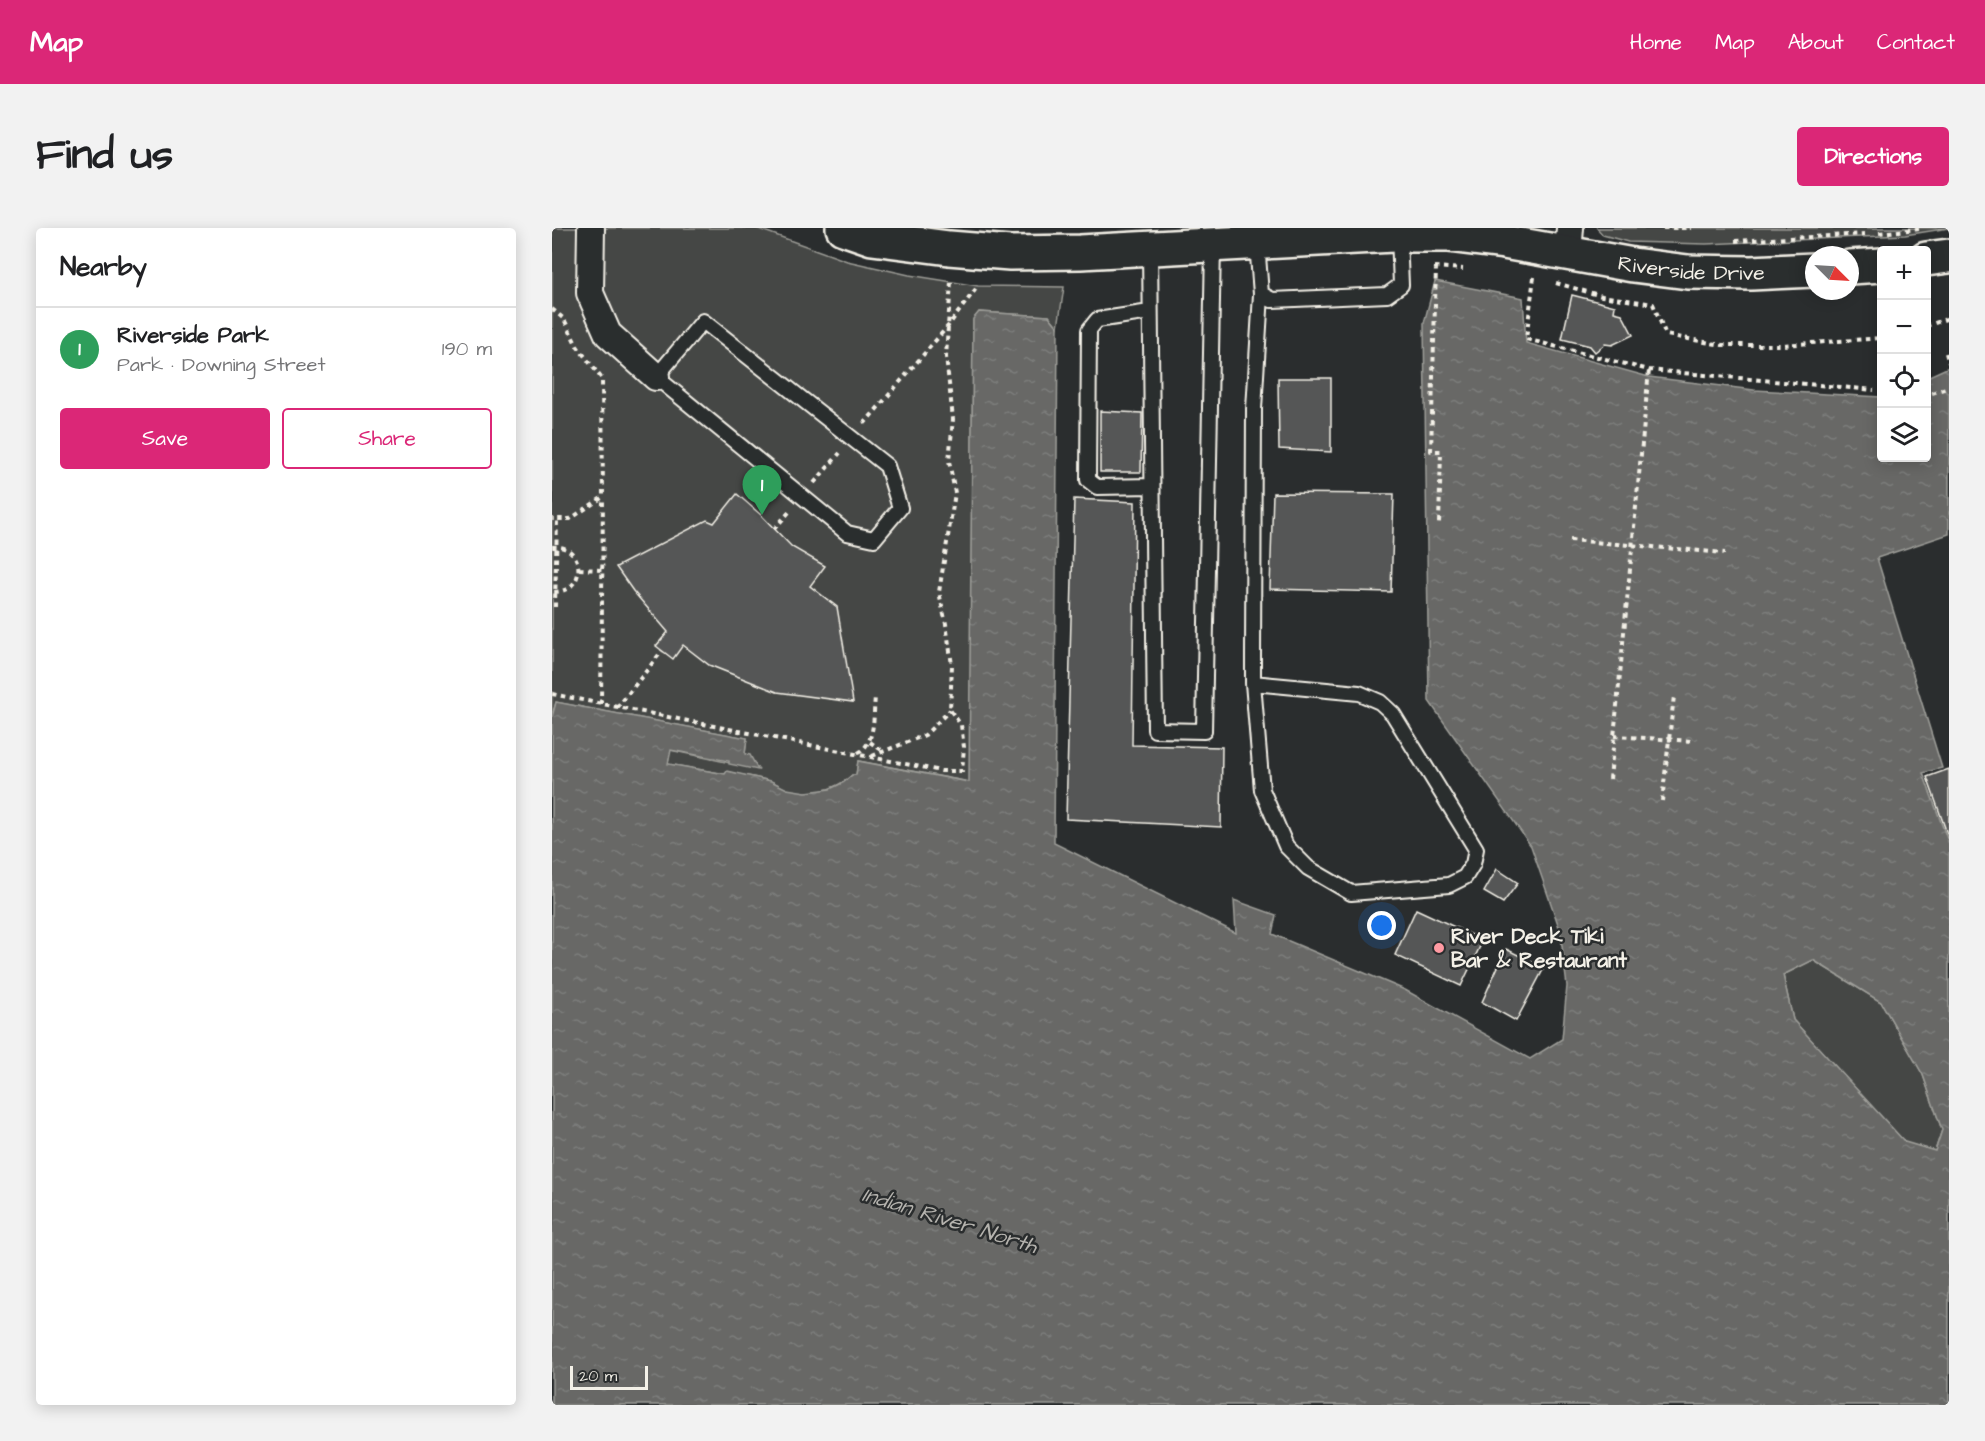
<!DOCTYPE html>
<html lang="en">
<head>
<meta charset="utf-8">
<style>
  body { margin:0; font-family:"Architects Daughter",sans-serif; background:#f2f2f2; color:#202124 }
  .controls { position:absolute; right:18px; top:18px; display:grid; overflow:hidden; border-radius:6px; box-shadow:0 3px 15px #0003 }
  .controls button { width:54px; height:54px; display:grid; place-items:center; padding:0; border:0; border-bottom:2px solid #e0e0e0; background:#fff; color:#202124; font:30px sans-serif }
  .compass { position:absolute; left:1253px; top:18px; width:54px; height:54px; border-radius:50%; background:#fff; box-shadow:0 3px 15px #0003; rotate:114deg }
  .scale { position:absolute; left:18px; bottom:15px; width:78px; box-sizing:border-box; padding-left:6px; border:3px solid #f4f1e8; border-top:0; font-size:16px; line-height:21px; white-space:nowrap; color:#f4f1e8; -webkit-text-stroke:4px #2a2d2e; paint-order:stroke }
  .you { position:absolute; left:830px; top:698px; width:21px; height:21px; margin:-15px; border:4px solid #fff; border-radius:50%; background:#1a73e8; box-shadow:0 0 0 9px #1a73e833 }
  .badge { display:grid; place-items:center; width:39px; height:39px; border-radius:50%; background:#db2777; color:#fff; font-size:20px; font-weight:700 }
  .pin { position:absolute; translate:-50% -50px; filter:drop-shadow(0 2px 3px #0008) }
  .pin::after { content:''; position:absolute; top:32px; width:21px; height:18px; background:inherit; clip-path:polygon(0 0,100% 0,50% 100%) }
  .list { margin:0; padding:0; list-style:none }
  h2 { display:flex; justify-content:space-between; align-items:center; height:78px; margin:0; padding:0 24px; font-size:26px }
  h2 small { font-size:20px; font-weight:400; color:#757577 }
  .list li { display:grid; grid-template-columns:39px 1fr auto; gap:18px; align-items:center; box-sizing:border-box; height:84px; padding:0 24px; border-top:2px solid #e0e0e0 }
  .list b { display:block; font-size:22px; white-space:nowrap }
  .list p { margin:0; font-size:20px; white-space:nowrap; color:#757577 }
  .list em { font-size:20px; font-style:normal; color:#757577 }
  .actions { display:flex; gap:12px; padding:18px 24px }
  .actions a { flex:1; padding:14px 0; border:2px solid #db2777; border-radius:6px; text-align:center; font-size:21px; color:#db2777 }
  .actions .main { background:#db2777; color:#fff }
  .icon { flex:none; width:33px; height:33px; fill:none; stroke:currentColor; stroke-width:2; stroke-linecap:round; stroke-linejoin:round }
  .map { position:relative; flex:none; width:1397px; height:1177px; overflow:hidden; border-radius:6px }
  header { display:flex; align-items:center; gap:36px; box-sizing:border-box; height:84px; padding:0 30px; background:#db2777; color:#fff }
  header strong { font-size:28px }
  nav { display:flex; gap:33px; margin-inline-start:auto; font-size:21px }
  .intro { display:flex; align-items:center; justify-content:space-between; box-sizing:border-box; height:144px; padding:0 36px }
  h1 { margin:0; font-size:42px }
  .button { padding:15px 27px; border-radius:6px; background:#db2777; color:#fff; font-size:21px; font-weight:700 }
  main { display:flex; gap:36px; padding:0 36px }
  aside { flex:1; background:#fff; border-radius:6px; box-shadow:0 3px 15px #0003 }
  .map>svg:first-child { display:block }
  .green { fill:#444645; stroke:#9c9c96; stroke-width:1.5 }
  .water { fill:url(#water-ripples); stroke:#9f9f9a; stroke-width:1.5; fill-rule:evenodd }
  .building { fill:#555756; stroke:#f4f1e8; stroke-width:1.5 }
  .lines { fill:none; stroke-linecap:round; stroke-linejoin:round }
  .lane-casing { stroke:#f4f1e8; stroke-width:18 }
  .street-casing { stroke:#f4f1e8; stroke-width:30 }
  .secondary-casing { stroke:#f4f1e8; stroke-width:38 }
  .path { stroke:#f4f1e8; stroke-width:4; stroke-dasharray:4.5 4.5; stroke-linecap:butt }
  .lane { stroke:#2a2d2e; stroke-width:14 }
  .street { stroke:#2a2d2e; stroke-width:26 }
  .secondary { stroke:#2a2d2e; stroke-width:33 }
  .poi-dot { fill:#ff9aa2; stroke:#2a2d2e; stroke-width:2 }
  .labels { text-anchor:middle; stroke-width:5; stroke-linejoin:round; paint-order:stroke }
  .street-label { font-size:21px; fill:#f4f1e8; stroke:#2a2d2e }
  .poi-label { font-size:21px; font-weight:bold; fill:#f4f1e8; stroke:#2a2d2e; text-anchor:start }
  .water-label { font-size:22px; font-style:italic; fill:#b5b3ae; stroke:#2a2d2e }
</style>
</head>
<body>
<header>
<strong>Map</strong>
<nav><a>Home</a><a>Map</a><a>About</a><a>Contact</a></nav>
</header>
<div class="intro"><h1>Find us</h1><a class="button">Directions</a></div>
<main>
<aside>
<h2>Nearby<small></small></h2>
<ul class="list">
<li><span class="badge" style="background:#2e9e5b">1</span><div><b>Riverside Park</b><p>Park · Downing Street</p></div><em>190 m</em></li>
</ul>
<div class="actions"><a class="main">Save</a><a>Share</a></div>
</aside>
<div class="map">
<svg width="1397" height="1177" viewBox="0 0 1397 1177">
  <defs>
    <pattern id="water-ripples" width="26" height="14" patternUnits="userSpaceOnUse" patternTransform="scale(1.5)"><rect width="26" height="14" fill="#676866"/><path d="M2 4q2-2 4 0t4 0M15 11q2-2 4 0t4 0" fill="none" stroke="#7d7e7c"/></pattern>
  </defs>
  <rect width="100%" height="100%" fill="#2a2d2e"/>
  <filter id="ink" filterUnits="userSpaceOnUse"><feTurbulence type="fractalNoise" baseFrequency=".0167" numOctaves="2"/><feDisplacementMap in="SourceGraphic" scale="12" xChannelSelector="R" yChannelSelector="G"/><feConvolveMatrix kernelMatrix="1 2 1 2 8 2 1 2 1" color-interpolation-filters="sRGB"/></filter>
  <g filter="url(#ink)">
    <path class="green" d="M0,0h204l91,33 62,14 69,11 86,1 -6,40 -9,-11 -70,-4 -6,8 -3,462 -112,-21 -2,14h-4c-17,16 -44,21 -66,14 -6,-3 -11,-7 -17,-8 -13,-4 -28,-6 -41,-9l-2,2 -58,-10 2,-14 88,19 -13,-15 2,-16 -191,-36 -4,15z
      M1045,0h352l-44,7 -199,9 -78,-2 -25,-7z
      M1261,732l68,42 42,73 19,55 -7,21 -30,-8 -112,-123 -10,-45z"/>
    <path class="water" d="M883,53l88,17 3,45 123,34 105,13 127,7 1,61h44l1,-81 22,-10v167l-72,24 65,210 -19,5 26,71v561h-1397v-688l4,-15 191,36 -2,16 5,1 8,15 -29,-6v-3l-58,-11 -3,14 57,10 2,-3 44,10 16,8 19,3 24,-3 14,-7 8,-7h4l2,-14 111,21 4,-463 6,-7 70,4 9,11 -4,516 182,90 -2,-33 42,15 -4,19 133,56 125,69 32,-20 5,-53 -7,-56 -29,-84 -102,-145 -5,-378zM1261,732l68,42 42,73 19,55 -7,21 -30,-9 -112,-122 -10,-45z"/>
    <path class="building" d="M1020,67l43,11 -1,6 8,2 11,21 -21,10 -7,-1 -10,8 -5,-6 -28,-7z
      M726,150h53v74l-52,-3z
      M548,183l42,2 -1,59h-41z
      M721,265l121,1 -3,98 -121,-3z
      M185,266l24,21 31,32 33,19 -15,20 27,21 16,95 -76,-10 -68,-27 -26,-20 -10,14 -17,-13 12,-14 -35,-41 -17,-24 91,-47 7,3z
      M522,271l61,3 -3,243 90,2 -1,80 -155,-8z
      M1397,541v70l-22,-62z
      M945,641l21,14 -15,20 -19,-11z
      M864,681l67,31 -22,46 -66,-31z
      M954,721l38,19 -28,53 -34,-19z"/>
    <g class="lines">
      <g class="lane-casing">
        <path id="lane" d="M705,15l4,51 11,6 115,-5 14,-10 -2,-50
          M598,20l5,482 49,1 9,-486
          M598,84l-53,8 -8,10 -1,150 9,7 55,-1
          M151,93l184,145 13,42 -26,31 -27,-6 -191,-156z
          M701,455l106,10 21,9 13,12 83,135 -3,15 -8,13 -16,8 -98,8 -43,-25 -22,-22 -24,-56 -9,-107v-25l1,-249 7,-115"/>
      </g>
      <g class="street-casing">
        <path id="street" d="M39,0l-1,65 18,41 48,43
          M1016,25l2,-25"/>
      </g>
      <g class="secondary-casing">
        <g id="secondary">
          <path id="s1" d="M291,0l29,10 77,10 61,5 70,-1 314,-17h54l56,7 129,23 55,7 63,1 63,-3"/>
          <path d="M1374,31l23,-3"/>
          <path d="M1298,39l32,-2"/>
        </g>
      </g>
      <path class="path" d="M1111,0h28
        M1327,5l40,-4
        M1183,13l130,-7
        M882,39l29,2
        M884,39l-5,184h10l-2,72
        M982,49l-8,62 123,31 225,20
        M1004,55l46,13 51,8 13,31 56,10h61l99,-7
        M0,81l12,10 13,27 25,33 1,118 -33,22h-18
        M1374,98l23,-8
        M1394,125l3,10
        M1380,165l17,-6
        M312,196l84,-98 30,-40
        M262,255l26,-30
        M222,301l17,-19
        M1018,312l155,13
        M0,319c33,-4 37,45 1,45
        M27,341l23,1
        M3,379l2,-88
        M0,466l389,77h21l2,-24 -3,-22 -11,-15 2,-45 -6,-41 -7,-32 16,-99 -6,-32 4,-42 -7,-62 5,-76
        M49,476l2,-206
        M65,480l45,-57
        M1062,508l78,5
        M318,514l13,9
        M306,525c18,-10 15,-37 17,-56
        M320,528l53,-21 25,-25
        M1058,551l39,-409
        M1110,573l12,-105"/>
      <use href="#lane" class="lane"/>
      <use href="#street" class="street"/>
      <use href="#secondary" class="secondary"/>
    </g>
  </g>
  <circle class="poi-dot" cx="887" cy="720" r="6"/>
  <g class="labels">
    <g class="street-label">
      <text dy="7" stroke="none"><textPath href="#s1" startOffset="854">Riverside Drive</textPath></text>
    </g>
    <g class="poi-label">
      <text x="899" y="715">River Deck Tiki<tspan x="899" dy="24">Bar &amp; Restaurant</tspan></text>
    </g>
    <g class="water-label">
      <text transform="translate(398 991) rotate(17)" y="8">Indian River North</text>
    </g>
  </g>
</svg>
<div class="controls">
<button>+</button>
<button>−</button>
<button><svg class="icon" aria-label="locate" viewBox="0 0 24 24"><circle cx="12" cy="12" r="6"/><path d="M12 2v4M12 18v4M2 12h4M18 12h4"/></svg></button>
<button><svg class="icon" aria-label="layers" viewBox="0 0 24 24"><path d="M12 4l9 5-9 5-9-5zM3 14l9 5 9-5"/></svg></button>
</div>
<svg class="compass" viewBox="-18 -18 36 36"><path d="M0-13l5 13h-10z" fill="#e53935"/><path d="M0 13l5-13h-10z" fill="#757577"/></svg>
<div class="scale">20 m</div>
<div class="you"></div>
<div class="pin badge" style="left:210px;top:287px;background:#2e9e5b">1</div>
</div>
</main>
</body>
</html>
